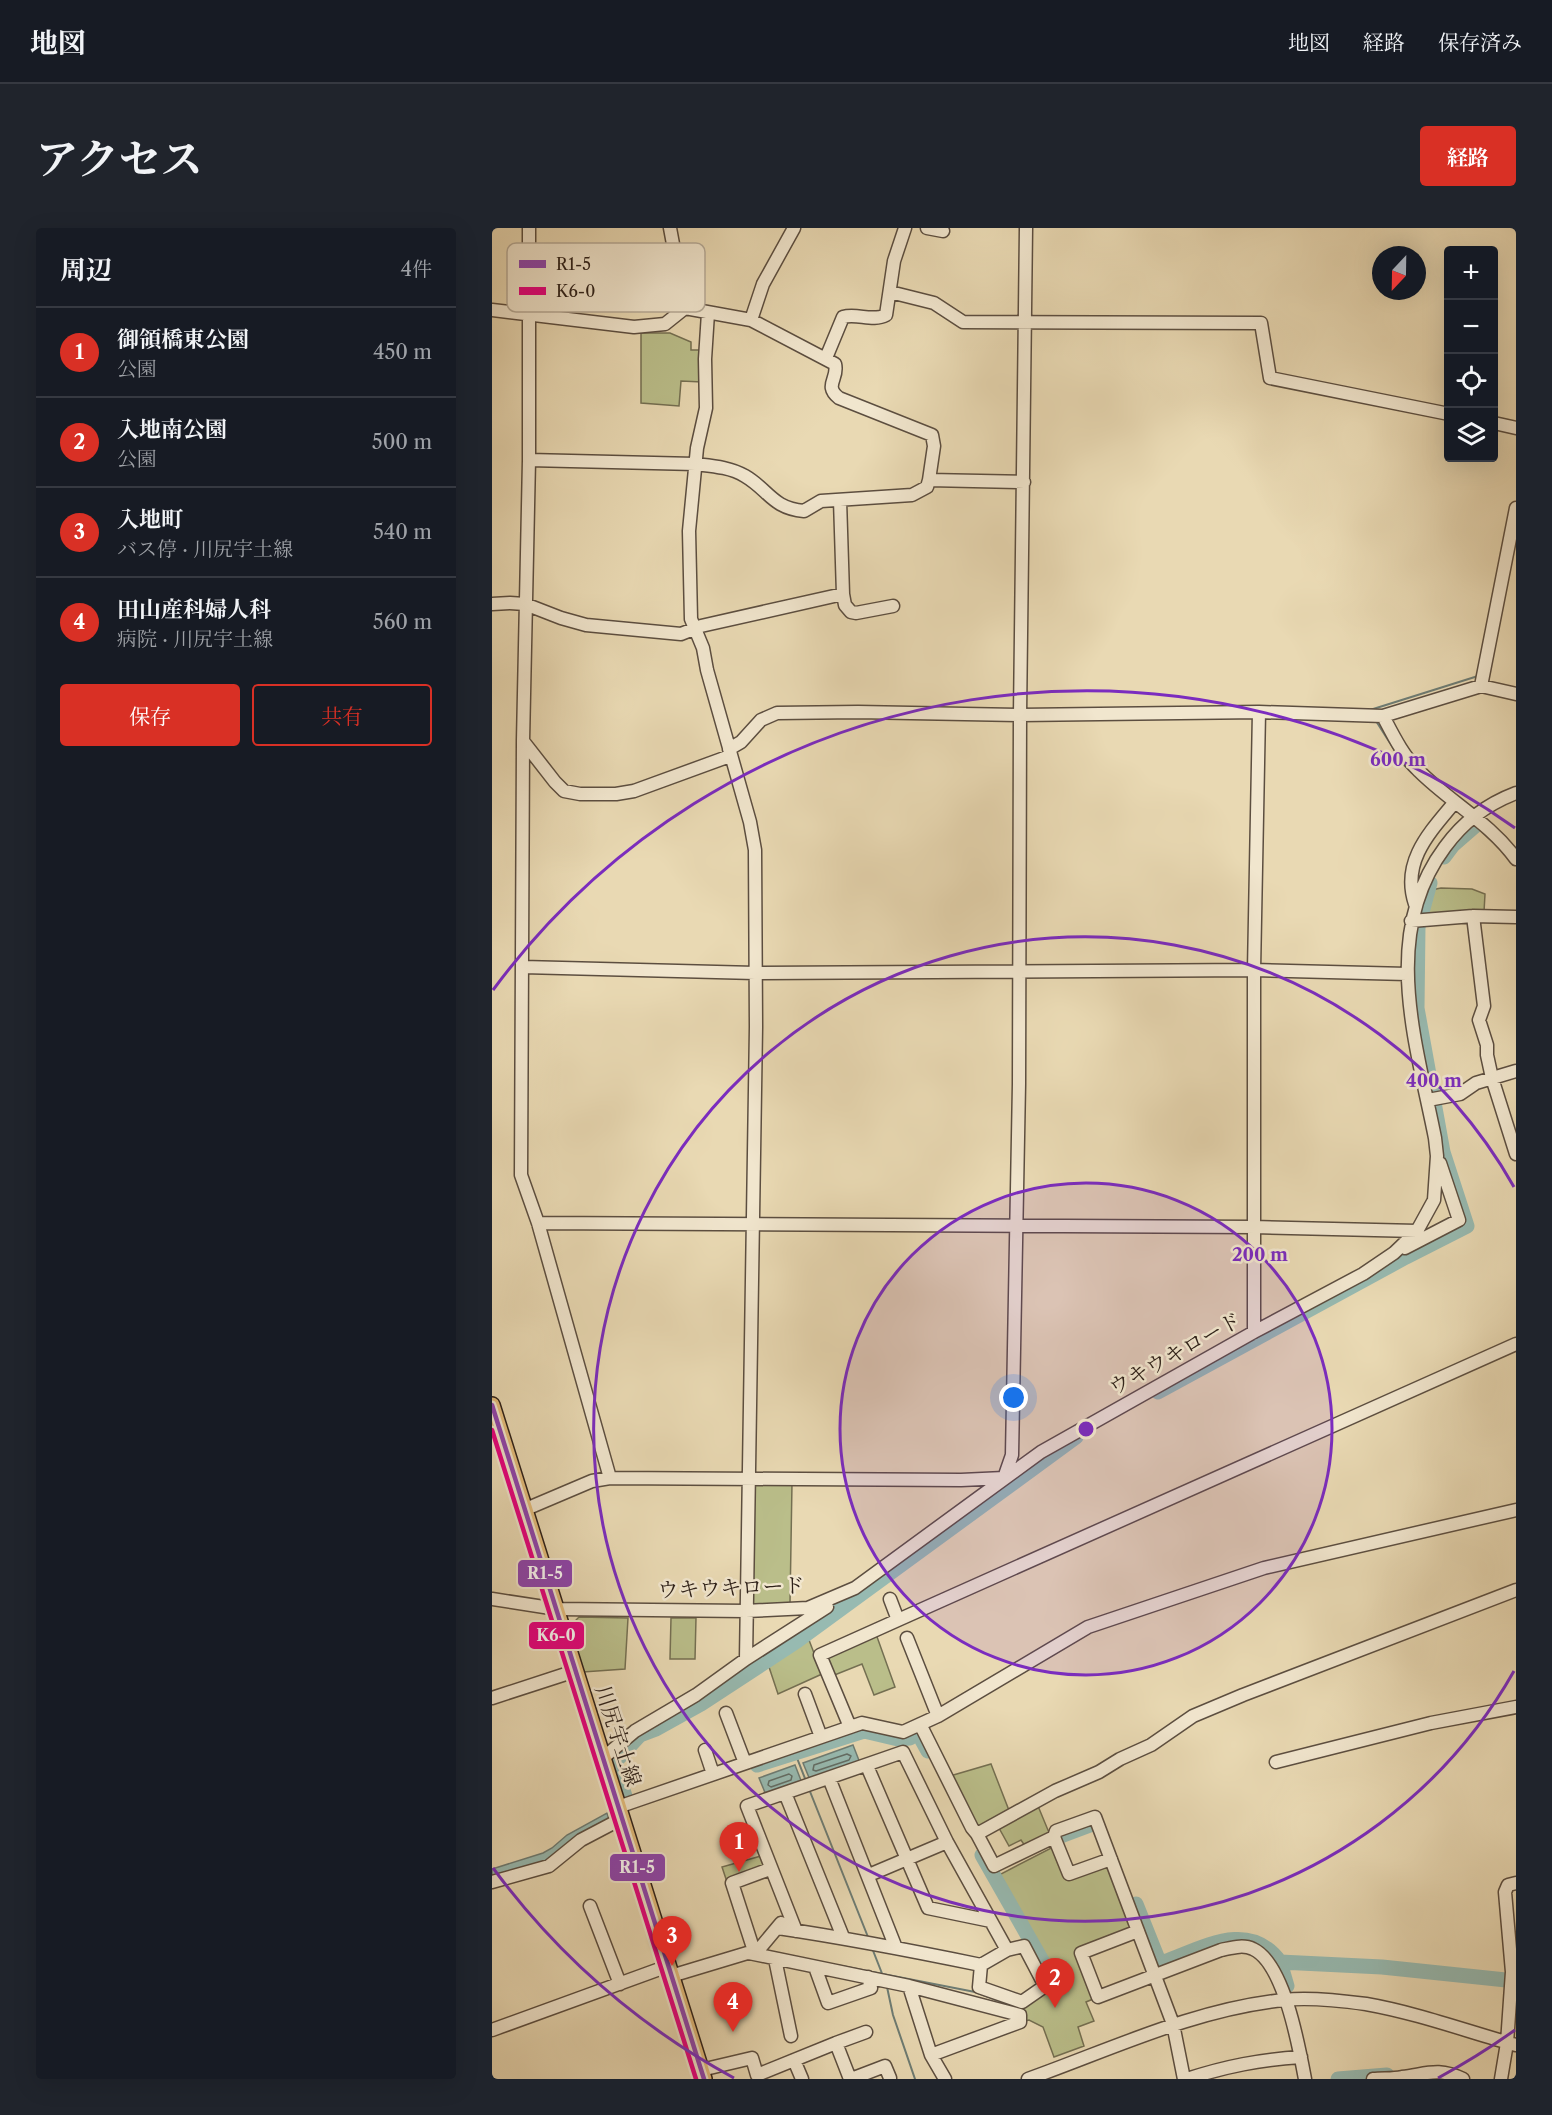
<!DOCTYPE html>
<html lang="ja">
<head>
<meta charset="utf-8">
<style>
  body { margin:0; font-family:"Libre Caslon Text","Noto Serif JP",serif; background:#20242c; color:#f1f3f6 }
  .controls { position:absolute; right:18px; top:18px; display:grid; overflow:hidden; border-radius:6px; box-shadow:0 6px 24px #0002 }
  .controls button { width:54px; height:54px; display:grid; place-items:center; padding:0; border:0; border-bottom:2px solid #363941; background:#171b24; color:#f1f3f6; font:30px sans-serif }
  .compass { position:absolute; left:880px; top:18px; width:54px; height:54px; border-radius:50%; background:#171b24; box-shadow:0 6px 24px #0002; rotate:202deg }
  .you { position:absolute; left:522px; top:1170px; width:21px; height:21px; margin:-15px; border:4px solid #fff; border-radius:50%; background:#1a73e8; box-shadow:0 0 0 9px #1a73e833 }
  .badge { display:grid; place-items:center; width:39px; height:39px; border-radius:50%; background:#d93025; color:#fff; font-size:20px; font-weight:700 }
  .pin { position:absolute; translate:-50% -50px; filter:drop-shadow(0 2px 3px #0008) }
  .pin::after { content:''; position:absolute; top:32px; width:21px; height:18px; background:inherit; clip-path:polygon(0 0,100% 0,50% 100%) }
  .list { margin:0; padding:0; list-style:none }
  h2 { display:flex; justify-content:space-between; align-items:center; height:78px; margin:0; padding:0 24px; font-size:26px }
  h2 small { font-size:20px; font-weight:400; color:#9ea1a6 }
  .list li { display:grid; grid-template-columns:39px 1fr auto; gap:18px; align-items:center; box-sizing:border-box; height:90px; padding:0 24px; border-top:2px solid #363941 }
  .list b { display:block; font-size:22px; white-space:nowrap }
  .list p { margin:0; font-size:20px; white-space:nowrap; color:#9ea1a6 }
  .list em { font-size:20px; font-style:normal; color:#9ea1a6 }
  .actions { display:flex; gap:12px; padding:18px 24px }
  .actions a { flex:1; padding:14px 0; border:2px solid #d93025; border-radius:6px; text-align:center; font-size:21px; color:#d93025 }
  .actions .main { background:#d93025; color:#fff }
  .icon { flex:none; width:33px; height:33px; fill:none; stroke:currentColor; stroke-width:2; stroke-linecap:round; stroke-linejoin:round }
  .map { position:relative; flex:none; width:1024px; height:1851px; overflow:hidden; border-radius:6px }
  header { display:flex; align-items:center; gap:36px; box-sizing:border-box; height:84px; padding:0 30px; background:#171b24; border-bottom:2px solid #363941 }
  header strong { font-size:28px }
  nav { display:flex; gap:33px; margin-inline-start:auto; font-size:21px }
  .intro { display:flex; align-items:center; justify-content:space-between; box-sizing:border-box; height:144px; padding:0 36px }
  h1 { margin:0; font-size:42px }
  .button { padding:15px 27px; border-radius:6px; background:#d93025; color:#fff; font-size:21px; font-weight:700 }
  main { display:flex; gap:36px; padding:0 36px }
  aside { flex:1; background:#171b24; border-radius:6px; box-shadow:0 6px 24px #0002 }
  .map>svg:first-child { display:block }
  .green { fill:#babe8a; stroke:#746f52; stroke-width:1.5 }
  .water { fill:#97bab1; stroke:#6d7c74; stroke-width:1.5 }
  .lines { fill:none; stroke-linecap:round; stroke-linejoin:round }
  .shore { stroke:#626d65; stroke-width:1.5 }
  .stream { stroke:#6d7c74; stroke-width:2 }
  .river { stroke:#97bab1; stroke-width:15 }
  .minor-casing { stroke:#5c4e40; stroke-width:15 }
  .major-casing { stroke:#2d2019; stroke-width:18 }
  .minor { stroke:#f1e6ce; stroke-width:12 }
  .major { stroke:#e4bc7a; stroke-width:15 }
  .bus-1-casing { stroke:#f1e6ce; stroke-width:9 }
  .bus-2-casing { stroke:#f1e6ce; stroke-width:9 }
  .bus-1 { stroke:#8e44ad; stroke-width:4.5 }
  .bus-2 { stroke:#e5007d; stroke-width:4.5 }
  .ring { fill:none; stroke:#7b2cbf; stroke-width:3 }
  .labels { text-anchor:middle; stroke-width:5; stroke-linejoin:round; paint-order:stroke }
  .street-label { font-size:21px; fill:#2d2019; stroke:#f1e6ce }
  .key { fill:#f1e6ce; stroke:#b6ab98; stroke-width:1.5 }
  .key-label { font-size:16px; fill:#2d2019 }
  .centre { fill:#7b2cbf; stroke:#f1e6ce; stroke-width:3 }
  .ring-label { font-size:18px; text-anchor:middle; font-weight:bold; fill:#7b2cbf; stroke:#f1e6ce; stroke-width:5; stroke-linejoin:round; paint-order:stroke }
  .line-badge { stroke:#f1e6ce; stroke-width:2 }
  .badge-label { font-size:16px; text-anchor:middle; font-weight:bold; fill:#fff }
</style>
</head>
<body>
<header>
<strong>地図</strong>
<nav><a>地図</a><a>経路</a><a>保存済み</a></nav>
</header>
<div class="intro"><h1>アクセス</h1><a class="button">経路</a></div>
<main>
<aside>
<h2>周辺<small>4件</small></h2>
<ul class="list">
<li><span class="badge">1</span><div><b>御領橋東公園</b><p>公園</p></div><em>450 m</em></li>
<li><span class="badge">2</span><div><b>入地南公園</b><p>公園</p></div><em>500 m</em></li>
<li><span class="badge">3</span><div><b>入地町</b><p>バス停 · 川尻宇土線</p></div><em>540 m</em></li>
<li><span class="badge">4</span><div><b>田山産科婦人科</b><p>病院 · 川尻宇土線</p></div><em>560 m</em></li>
</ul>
<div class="actions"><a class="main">保存</a><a>共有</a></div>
</aside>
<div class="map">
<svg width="1024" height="1851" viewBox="0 0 1024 1851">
  <rect width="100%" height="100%" fill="#e9d9b3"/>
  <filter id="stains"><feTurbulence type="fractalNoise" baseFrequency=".00333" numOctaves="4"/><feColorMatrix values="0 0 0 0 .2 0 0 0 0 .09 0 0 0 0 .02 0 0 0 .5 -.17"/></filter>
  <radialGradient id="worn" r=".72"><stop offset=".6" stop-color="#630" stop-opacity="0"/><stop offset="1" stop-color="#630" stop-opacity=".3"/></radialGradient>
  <path class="green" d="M149,105h29l21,9v8h11v32l-21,-1 -2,25 -38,-3z
    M949,660l31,1 13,5 -1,18 -67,4c6,-17 5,-25 24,-28z
    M261,1255h39l-2,121 -41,3z
    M87,1389l49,1 -3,51 -42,3c-5,-16 -20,-42 -4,-55z
    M179,1390h25l-1,41h-25z
    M384,1406l19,53 -21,8 -12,-31 -30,12 -8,-20z
    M317,1412l13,34 -44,20 -10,-30z
    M499,1536l19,49 -32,16 -28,-53z
    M546,1578l12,29 -25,11 -4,-6 -12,6 -10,-18z
    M565,1617l12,29 42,-15 27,72 -57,22 17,44 -12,5 8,19 -16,6 6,19 -30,11 -11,-30 -14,-7 -9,2 2,-20 23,-16 11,-5 -57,-106z
    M269,1628l4,12 -38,14 -5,-15z"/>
  <path class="water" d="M361,1517l7,18 -50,17 -7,-17z
    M303,1537l7,18 -36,12 -7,-17z
    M115,1585l2,7 -62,41 -55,16v-8l51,-16 9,-5 15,-13z"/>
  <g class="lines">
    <path class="shore" d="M355,1526l4,2 -2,4 -33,11 -3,-1 1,-5z
      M297,1546l3,2 -1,4 -20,7 -3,-2 1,-4z"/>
    <path class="stream" d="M878,482l108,-34
      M884,493l28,44 8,8
      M303,1525l11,28
      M317,1561l59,148
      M380,1720l11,28
      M345,1737l138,27 43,16
      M395,1759l6,28 22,64"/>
    <path class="river" d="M952,629l9,-12 23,-20
      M666,1164l248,-135 61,-31 -24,-74 -26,-144 1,-81 12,-44
      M265,1537l107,-34 34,8 12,-1 8,-5 10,18
      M134,1571l-12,-36 26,-28 16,-6 45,-25 96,-63 279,-204
      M566,1609l32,-12
      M490,1627l71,125
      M644,1676l22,55 6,3c39,-14 85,-43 116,0l102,5 134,14
      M788,1734l7,24
      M846,1851l49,-4"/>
    <g class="minor-casing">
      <path id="minor" d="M37,0v232l-6,281 -2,434 17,48 72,255
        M178,0l15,80
        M435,0l16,3
        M398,64l44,11 29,19 298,1 9,55 179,36
        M0,82l142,17 31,-3 20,-16 66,12 84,44c4,15 -12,21 4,34l93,37 2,11 -5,34 95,2
        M216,85l-3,46 1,49 -9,40 -8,83 2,88 12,29 4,22 43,152 5,28 1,177 -10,632
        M259,92l12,-36 31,-56
        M334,130l17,-41c14,-4 30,5 43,-2l8,-54 11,-33
        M1002,195l22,5
        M37,232l166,4c17,2 35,3 50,12 24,14 27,32 59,35l17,-10 91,-6 15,-8 2,-7
        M348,272l3,94 2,11 6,7 5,1 37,-7
        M0,376l18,-1 15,1 36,14 25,7 95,9 20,-8 142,-32
        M989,458l35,-178
        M891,488c10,19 20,40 36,55 31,31 71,52 97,88
        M31,513l32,41 9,9 16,3h36l18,-3 96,-35
        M237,521l12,-7 20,-22 16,-7 81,-1 162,3 239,-3 124,4 98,-30 35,8
        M923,676c-14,-42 14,-71 39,-101
        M981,688l11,90 -5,14 8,25v10l5,23 24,76
        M919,693l62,-5 43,1
        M31,739l232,6 499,-3 153,4
        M936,872l32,-6 16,-11 40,-12
        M46,995l716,4 163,4
        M913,1020l54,-28 -19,-57
        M762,1104v-362l5,-258
        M34,1281l66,-28 18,-3 351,2 43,-2 8,-23 7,-371 1,-369 6,-487
        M0,1371l65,10 189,2 62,-3 47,-20 186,-136 213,-120 109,-58 31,-21 23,-22 17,-31 3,-44 -2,-18c-19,-96 -55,-204 10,-291 18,-25 42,-43 71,-54
        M406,1392l618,-276
        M415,1410l31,78
        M313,1466l16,43
        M0,1470l83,-27
        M234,1485l19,50
        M429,1498l51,102 5,6 78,-43 44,-19 21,-13 31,-14 42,-29 50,-21 273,-105
        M358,1499l-30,-72 78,-35 -8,-21
        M213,1522l8,24
        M111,1530l32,-27 61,-36 50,-36 81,-52
        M784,1534l155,-39 85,-16
        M375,1538l61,142 63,13
        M337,1550l67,170
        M293,1565l58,144
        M126,1579l244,-84 41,9 35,-16 150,-89 176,-59 252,-58
        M485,1606l17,32 60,-29 15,37 42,-15
        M562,1609l2,-6 39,-14 78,207 11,55
        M377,1647l78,-33
        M0,1654l57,-16 32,-26 40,-21
        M98,1678l30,78
        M286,1700c68,10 135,23 203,37l26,-15 -60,-108 -44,-90 -156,54 49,125
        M646,1703l-57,22 17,44 123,-47c10,-2 22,-6 32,-1 31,14 46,98 52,130
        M262,1723l-22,-68 38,-14
        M257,1725l160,33 111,29v7l-89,33
        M283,1731l16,77
        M489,1737l-2,22 43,15 23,-16 -21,-40 -17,4
        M323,1739l13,36 43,-15 -3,-11
        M179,1748l83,-25 7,-4 20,-24
        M417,1758l22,69 14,24
        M0,1802l176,-64
        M344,1815l30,-11
        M302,1832l8,19
        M209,1842l51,-12 5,17 79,-32 14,36
        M359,1851l34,-13 5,12
        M536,1851c84,-30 167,-70 256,-79 23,-3 60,1 82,4 51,9 100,27 150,41
        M695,1851c40,-13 72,-19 114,-22
        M881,1851c10,-1 20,0 29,-2 25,-3 36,-10 61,2
        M1009,1851l6,-36 5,-71 -7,-80 3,-7 8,-2"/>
    </g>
    <g class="major-casing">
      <path id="major" d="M0,1177l212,674"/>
    </g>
    <use href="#minor" class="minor"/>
    <use href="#major" class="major"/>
    <g class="bus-1-casing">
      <path id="bus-1" d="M0,1177l212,674"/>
    </g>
    <g class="bus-2-casing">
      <path id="bus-2" d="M0,1202l204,649"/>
    </g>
    <use href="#bus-1" class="bus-1"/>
    <use href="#bus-2" class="bus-2"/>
  </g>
  <circle cx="594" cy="1201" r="246" fill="#7b2cbf" fill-opacity=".12"/>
  <g class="ring">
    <circle cx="594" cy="1201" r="246"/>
    <path d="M1022 1443A492 492 0 1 1 1022 959"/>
    <path d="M1023 1802A738 738 0 0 1 946 1850M242 1850A738 738 0 0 1 1 1640M1 762A738 738 0 0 1 1023 600"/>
  </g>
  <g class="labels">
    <g class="street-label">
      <text transform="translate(683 1126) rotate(-29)" y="7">ウキウキロード</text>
      <text transform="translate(239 1360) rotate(-2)" y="7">ウキウキロード</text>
      <text transform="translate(126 1508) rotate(72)" y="7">川尻宇土線</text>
    </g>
  </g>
  <rect x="15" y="15" width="198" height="69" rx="9" class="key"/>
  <rect x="27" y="32" width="27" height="8" fill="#8e44ad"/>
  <rect x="27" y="59" width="27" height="8" fill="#e5007d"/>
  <g class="key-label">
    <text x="64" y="42">R1-5</text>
    <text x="64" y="69">K6-0</text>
  </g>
  <circle cx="594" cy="1201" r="9" class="centre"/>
  <g class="ring-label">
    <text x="906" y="538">600 m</text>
    <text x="942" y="859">400 m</text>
    <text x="768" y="1033">200 m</text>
  </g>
  <g class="line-badge">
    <rect x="25" y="1331" width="56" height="29" rx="6" fill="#8e44ad"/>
    <rect x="36" y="1393" width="57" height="29" rx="6" fill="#e5007d"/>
    <rect x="117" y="1625" width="57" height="29" rx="6" fill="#8e44ad"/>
  </g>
  <g class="badge-label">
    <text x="53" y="1351">R1-5</text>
    <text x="64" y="1413">K6-0</text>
    <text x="145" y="1645">R1-5</text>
  </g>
  <rect width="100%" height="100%" filter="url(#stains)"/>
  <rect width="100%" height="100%" fill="url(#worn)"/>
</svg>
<div class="controls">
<button>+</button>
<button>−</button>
<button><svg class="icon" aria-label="locate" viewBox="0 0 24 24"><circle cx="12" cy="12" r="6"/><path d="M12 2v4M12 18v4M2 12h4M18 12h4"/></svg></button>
<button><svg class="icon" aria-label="layers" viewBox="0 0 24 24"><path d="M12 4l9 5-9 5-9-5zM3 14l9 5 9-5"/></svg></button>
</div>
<svg class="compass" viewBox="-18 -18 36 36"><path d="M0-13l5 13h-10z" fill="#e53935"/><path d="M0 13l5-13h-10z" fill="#9ea1a6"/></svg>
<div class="you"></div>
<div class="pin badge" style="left:247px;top:1644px">1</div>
<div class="pin badge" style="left:563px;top:1780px">2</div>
<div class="pin badge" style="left:180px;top:1738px">3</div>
<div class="pin badge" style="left:241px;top:1804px">4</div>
</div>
</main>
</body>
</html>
